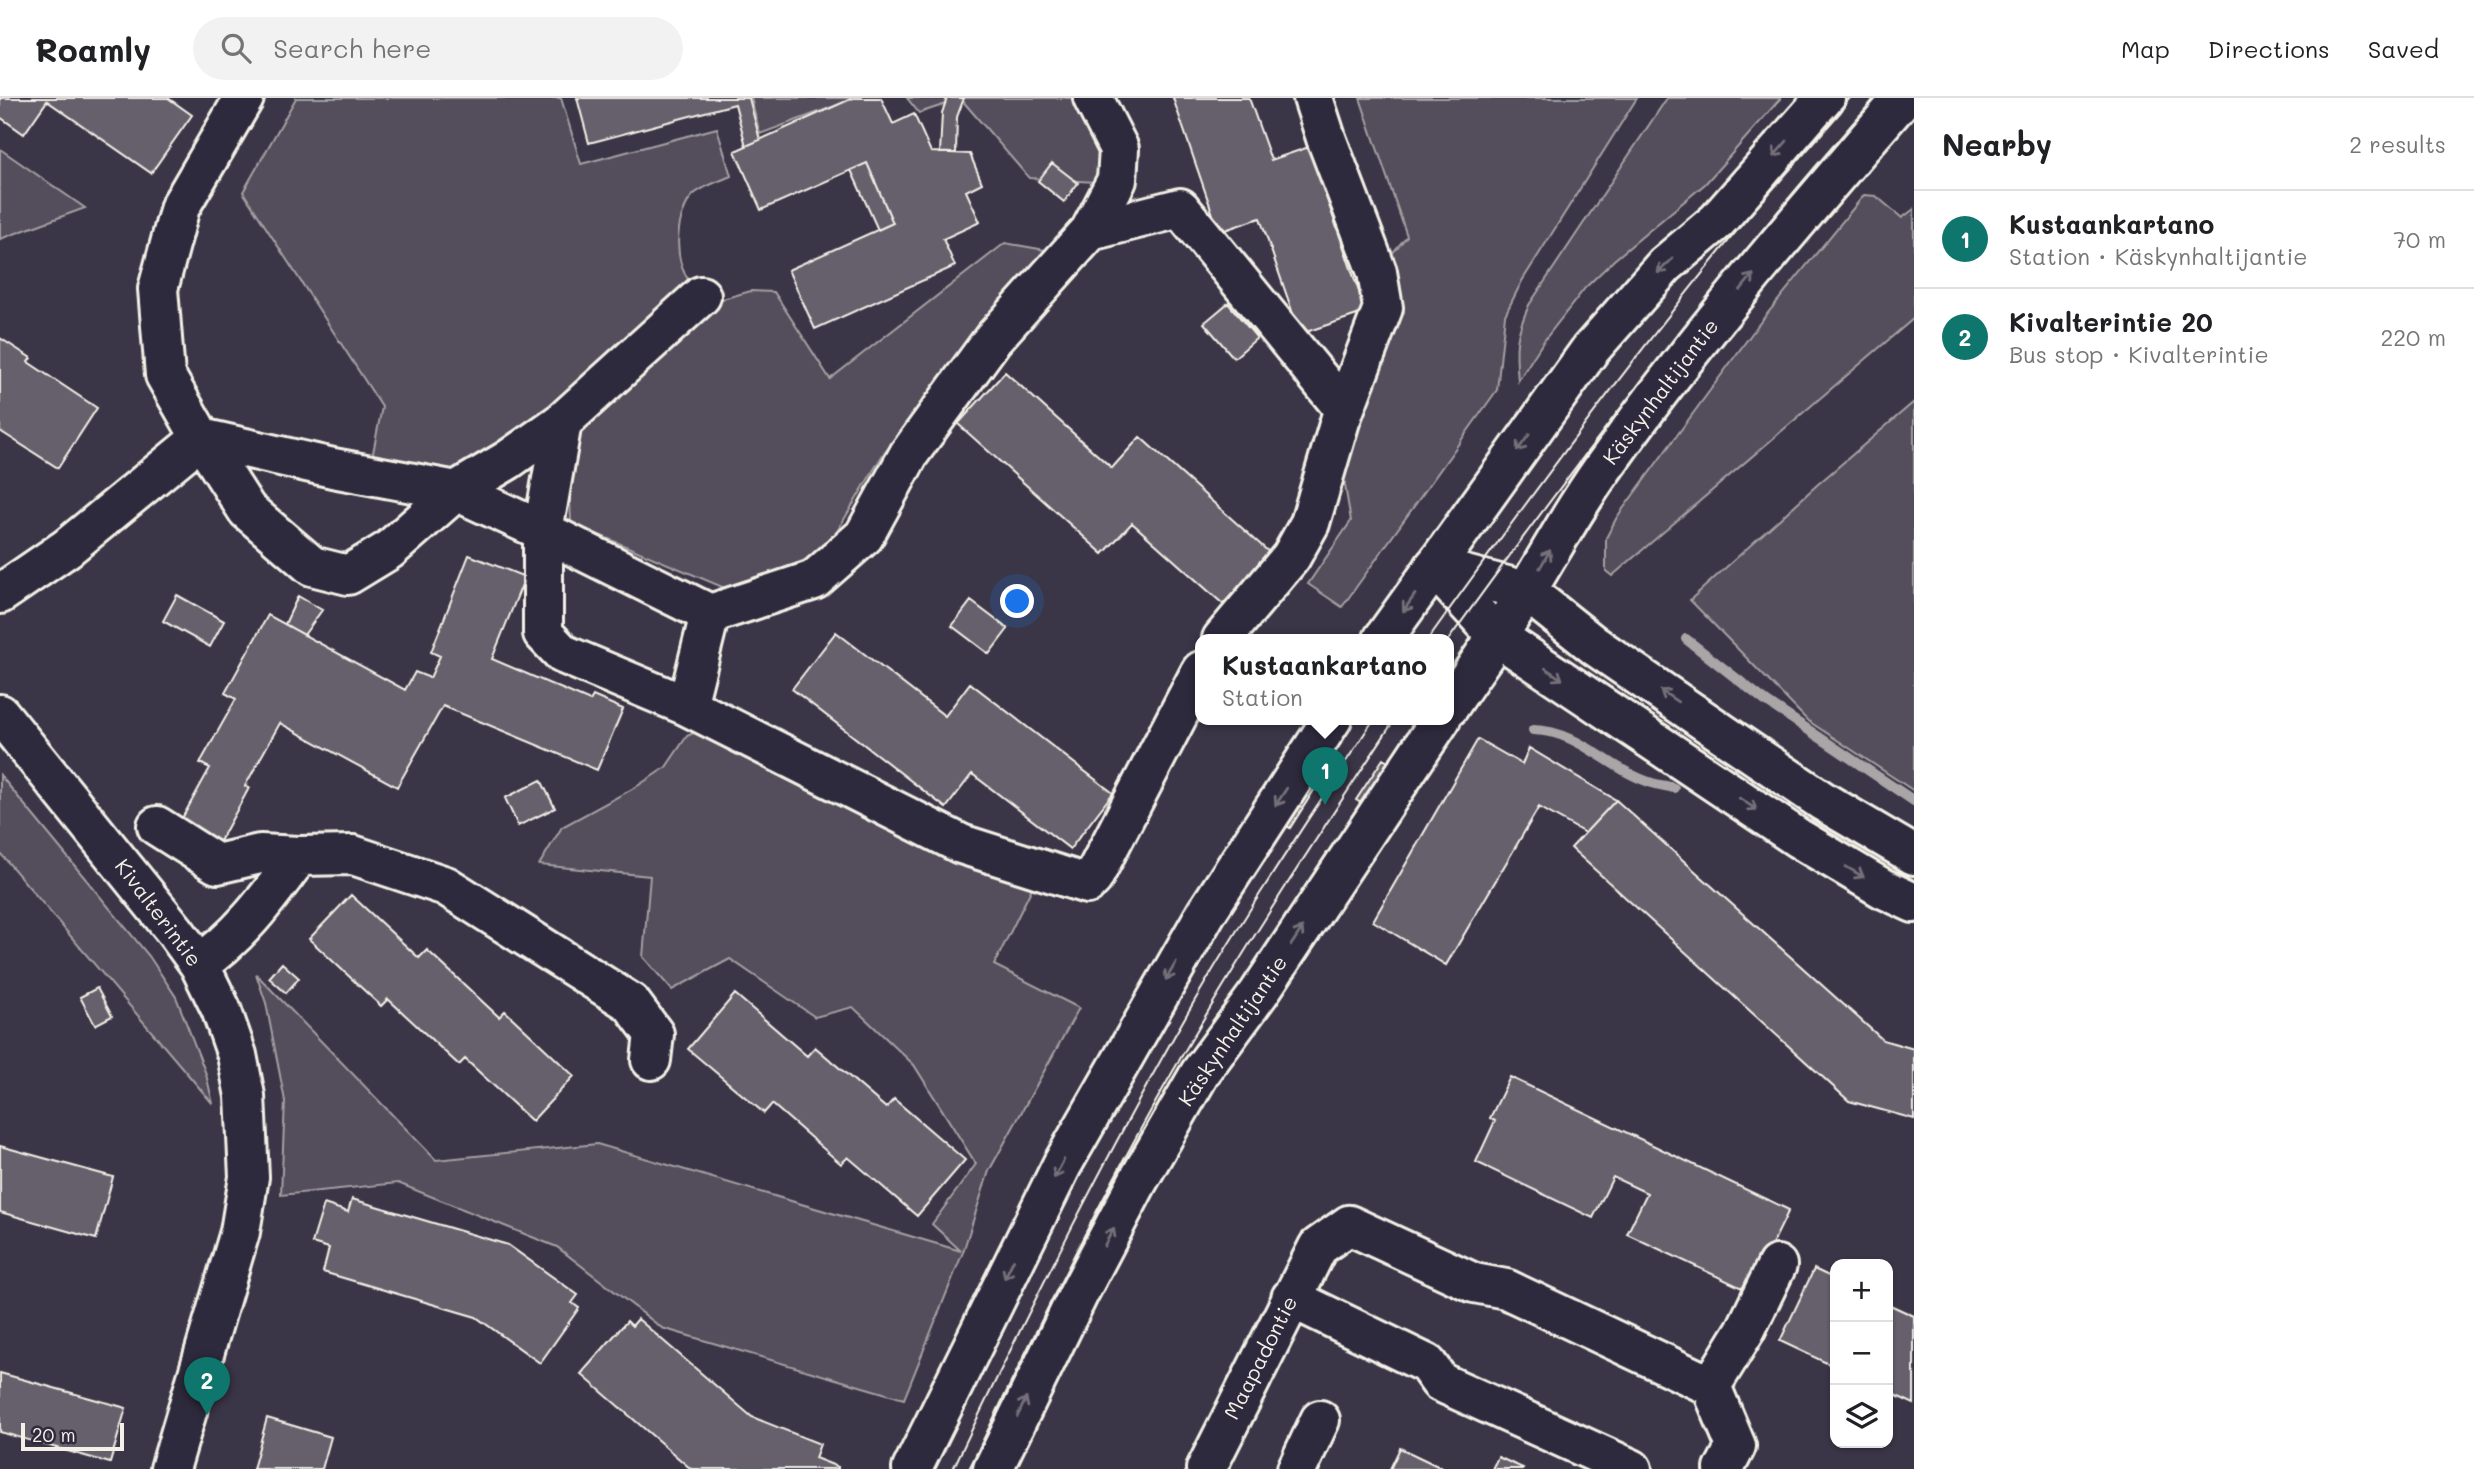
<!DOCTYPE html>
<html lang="en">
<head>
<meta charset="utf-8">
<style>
  body { margin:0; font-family:Mali,sans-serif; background:#f2f2f2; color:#202124 }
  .controls { position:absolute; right:21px; bottom:21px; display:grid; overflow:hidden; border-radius:14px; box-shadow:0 2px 5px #0004 }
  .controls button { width:63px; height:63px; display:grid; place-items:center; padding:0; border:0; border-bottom:2px solid #e0e0e0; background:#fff; color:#202124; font:35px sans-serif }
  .scale { position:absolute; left:21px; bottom:18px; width:103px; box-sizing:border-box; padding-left:7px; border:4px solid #f4f1e8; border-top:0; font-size:19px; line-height:24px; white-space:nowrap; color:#f4f1e8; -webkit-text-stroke:5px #2f2a3d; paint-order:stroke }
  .you { position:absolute; left:1018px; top:504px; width:24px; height:24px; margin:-18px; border:5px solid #fff; border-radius:50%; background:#1a73e8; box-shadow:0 0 0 10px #1a73e833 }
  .badge { display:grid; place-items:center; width:46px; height:46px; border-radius:50%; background:#0f766e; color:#fff; font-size:23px; font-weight:700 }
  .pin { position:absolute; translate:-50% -58px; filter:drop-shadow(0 2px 4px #0008) }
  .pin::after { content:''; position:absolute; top:37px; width:24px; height:21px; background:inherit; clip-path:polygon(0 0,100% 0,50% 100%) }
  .popup { position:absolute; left:1195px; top:536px; width:259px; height:91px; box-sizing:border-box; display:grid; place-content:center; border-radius:14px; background:#fff; filter:drop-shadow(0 2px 5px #0005); font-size:23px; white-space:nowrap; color:#757577 }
  .popup b { font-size:26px; color:#202124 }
  .popup::after { content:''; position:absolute; left:50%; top:100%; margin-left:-14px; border:14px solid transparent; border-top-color:#fff }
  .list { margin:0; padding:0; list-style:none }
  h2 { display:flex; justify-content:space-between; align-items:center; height:91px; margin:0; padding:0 28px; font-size:30px }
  h2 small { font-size:23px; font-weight:400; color:#757577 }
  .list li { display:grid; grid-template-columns:46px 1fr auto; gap:21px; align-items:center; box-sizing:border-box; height:98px; padding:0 28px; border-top:2px solid #e0e0e0 }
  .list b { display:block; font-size:26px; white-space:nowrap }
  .list p { margin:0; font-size:23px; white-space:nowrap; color:#757577 }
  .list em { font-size:23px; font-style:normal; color:#757577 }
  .icon { flex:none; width:38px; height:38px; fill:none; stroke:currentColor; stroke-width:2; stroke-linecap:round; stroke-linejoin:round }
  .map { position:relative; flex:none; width:1914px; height:1371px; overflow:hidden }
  header { display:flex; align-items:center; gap:42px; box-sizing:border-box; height:98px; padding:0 35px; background:#fff; border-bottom:2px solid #e0e0e0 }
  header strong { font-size:33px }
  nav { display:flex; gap:38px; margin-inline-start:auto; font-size:24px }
  .search { width:490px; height:63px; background:#f2f2f2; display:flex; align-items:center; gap:18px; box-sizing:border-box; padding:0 24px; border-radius:38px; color:#757577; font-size:26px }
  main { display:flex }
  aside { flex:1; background:#fff }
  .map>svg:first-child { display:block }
  .green { fill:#534e5c; stroke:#a4a0a2; stroke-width:2 }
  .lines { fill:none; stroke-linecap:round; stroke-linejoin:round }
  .stream { stroke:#aaa6a7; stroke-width:10 }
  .building { fill:#65616c; stroke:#f4f1e8; stroke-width:2 }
  .minor-casing { stroke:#f4f1e8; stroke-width:44 }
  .major-casing { stroke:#f4f1e8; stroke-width:44 }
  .highway-casing { stroke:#f4f1e8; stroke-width:44 }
  .minor { stroke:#2f2a3d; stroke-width:38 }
  .major { stroke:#2f2a3d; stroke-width:38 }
  .highway { stroke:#2f2a3d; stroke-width:38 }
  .tram { stroke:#f4f1e8; stroke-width:2 }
  .oneway { stroke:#747079 }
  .labels { text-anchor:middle; stroke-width:5; stroke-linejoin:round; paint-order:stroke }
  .street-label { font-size:21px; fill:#f4f1e8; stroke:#2f2a3d }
</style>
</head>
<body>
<header>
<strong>Roamly</strong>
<div class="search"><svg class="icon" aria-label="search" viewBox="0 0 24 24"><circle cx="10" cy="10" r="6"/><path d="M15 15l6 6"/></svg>Search here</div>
<nav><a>Map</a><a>Directions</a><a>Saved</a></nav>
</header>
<main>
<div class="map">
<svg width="1914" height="1371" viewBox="0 0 1914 1371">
  <rect width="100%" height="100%" fill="#3b3647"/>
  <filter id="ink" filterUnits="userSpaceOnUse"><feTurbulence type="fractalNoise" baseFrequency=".0143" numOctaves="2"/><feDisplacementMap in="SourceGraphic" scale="14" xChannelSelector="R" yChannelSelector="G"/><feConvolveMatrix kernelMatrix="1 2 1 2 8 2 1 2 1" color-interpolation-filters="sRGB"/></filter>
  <g filter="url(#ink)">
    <path class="green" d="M296,0h265l20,66 136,-36 14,48c-11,5 -31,11 -39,20 -18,22 -20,72 3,91 6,6 16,9 24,13l32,-9 23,1 56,87 175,-136 40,7 -163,206 -58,97 -97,36 -156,-66 -5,-125 -103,83 -91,-23 10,-51 -139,-215z
      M751,0h105l-96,36z
      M907,0h174l36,59 -22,25 -66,-4 -68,-79 -42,14z
      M1360,0h277l-115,183 -17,34 -8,75 -155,217 -34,-23 43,-63 -12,-71 46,-188 22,-26z
      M1667,0h114l-76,86 -91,76 -29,28 -42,54 -25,39c-3,-35 -3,-44 11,-76z
      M0,51l85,59 -85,31z
      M1864,97l12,1 26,22 12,-9v109l-302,258 -6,-5v-33l11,-21 141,-192z
      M1914,304v389l-107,-71 -117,-120 127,-115z
      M702,631l334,151 -42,85 85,43 -90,163 -26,81 -59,147 -242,-71 -105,-81 -159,-64 -117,12 4,-94 -19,-98 -10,-29 180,186 161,-16 364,107 -29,-27 44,-60 -62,-99 -61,-58 -38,10 -85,-58 -58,31 -29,-33 7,-81 -111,-11 23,-38 74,-40 30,-20 21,-31z
      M0,677l149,181 27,41 30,77 7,30 -213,-251z"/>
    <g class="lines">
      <path class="stream" d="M1686,541l78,61 150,101
        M1533,632c48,1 76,40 119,53 7,2 15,3 22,5"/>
    </g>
    <path class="building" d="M0,0h168l24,17 -41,58 -104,-72 -23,33 -24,-17z
      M577,0h172l11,42 -14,6 -11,-42 -146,39z
      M853,0h28l12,26 21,-10 17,38 39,2 12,29 -16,8 14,31 -37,17 12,27 -140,63 -27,-59 105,-47 -26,-60 -106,47 -26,-59z
      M947,0h17l-7,19 -1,36h-16l2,-40z
      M1173,0h76l22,62 38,-13 57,165 -66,22 -40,-116 -41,14z
      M867,65l26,60 -15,7 -27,-60z
      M1052,65l26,20 -14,19 -26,-21z
      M1228,205l29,35 -23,20 -30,-35z
      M0,240l31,20 -3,4 69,46 -39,60 -58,-37z
      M1005,274l107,96 28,-31 130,116 -47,51 -91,-81 -29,31 -145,-130z
      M469,457l56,22 -33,82 98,42 3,-5 30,13 -26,61 -154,-64 -46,81 -117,-64 -35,63 4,2 -36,66 -38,-23 35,-63 -10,-5 36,-64 -11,-6 43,-78 137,75 10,-18 15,6 10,-22 -9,-4z
      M177,497l47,26 -14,26 -47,-26z
      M298,498l24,14 -18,25 -19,-11z
      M971,503l37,28 -19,25 -37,-28z
      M836,534l109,84 25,-33 143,110 -43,56 -98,-75 -26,34 -154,-119z
      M1478,641l44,25 7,-16 87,52 -31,33 -46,-26 -93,158 -73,-44z
      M1383,661l10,6 -27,41 -10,-6z
      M541,682l14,28 -37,18 -13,-28z
      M1307,683l9,6 -26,41 -9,-6z
      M1616,702l267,240 31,9v70l-65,-18 -278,-253z
      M351,797l68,63 8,-8 72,67 6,-6 69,65 -42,45 -67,-62 -6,6 -71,-66 -7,7 -72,-67z
      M282,865l17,15 -13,15 -17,-15z
      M97,890l15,28 -17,9 -15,-28z
      M735,896l72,62 8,-9 71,61 8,-9 71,61 -48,56 -69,-59 -7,7 -69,-60 -8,9 -76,-64z
      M1510,979l279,133 -20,41 -5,-2 -20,40 -117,-55 20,-41 -34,-16 -20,41 -117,-56 19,-41 -5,-3z
      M0,1048l113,31 -17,62 -96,-27z
      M352,1101l156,46 70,50 -6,8 7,5 -39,55 -64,-46 -153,-45 6,-24 -17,-5 12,-39 24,8z
      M1814,1171l21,10v88l-55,-26z
      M1888,1206l26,12v88l-26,-12z
      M638,1221l114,98 68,27 -5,14 23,9v2h-147l-110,-95 46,-53 5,5z
      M0,1275l126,35 -16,55 -110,-31z
      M267,1320l64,19 -9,32h-69z
      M1400,1350l44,21h-54z
      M1498,1359l25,11 -1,1h-30z"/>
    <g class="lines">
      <g class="minor-casing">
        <path id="minor" d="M244,0l-64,109 -22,82 7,86 36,63 46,72 65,56 36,9 41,-25 67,-59 52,-31 54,-38
          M1090,133l90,-23 164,201
          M0,496l67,-46 134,-110 132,30 123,23 87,40 167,83 -23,92 274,138 126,40 6,-6 108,-207
          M710,516l104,-34 50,-44 45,-82 84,-115 97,-108 27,-51 2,-31 -26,-51
          M1222,541l69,-82 19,-34 30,-102 43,-113 -6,-36 -51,-134 -13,-40
          M687,608l-124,-52 -20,-21v-102l19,-109 139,-126
          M0,616l175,217 24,33 22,45 16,46 8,41 4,81 -9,55 -70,237
          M157,728l60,38 43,-10 39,2
          M199,866c42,-28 70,-68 100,-108l54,-1 93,31 185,117 23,31 -3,26
          M1291,1200l136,66 13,18 192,87
          M1711,1288l35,-57 31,-64
          M1206,1371l112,-222 31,-22 125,58 32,6 205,97 25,60 -12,23
          M1297,1371l23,-49"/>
      </g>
      <g class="major-casing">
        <path id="major" d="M1383,541l207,-289 75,-85 52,-44 108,-123
          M1449,609c26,-39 53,-76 77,-115 28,-46 53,-92 85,-135 90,-126 191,-242 292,-359
          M912,1371l150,-304 144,-252 126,-194
          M993,1371l86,-176 59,-112 62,-108 59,-80 182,-274"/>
      </g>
      <g class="highway-casing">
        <path id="highway" d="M1434,469l63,69 16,11 285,191 84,50 32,15
          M1434,469l92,24 69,55 130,89 99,67 90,53"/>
      </g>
      <use href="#minor" class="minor"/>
      <use href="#major" class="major"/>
      <use href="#highway" class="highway"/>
      <path class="tram" d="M1428,541c133,-186 270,-370 422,-541
        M1449,541c134,-186 274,-369 426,-541
        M953,1371c76,-159 154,-317 242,-469 56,-96 118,-188 179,-281
        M969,1371c65,-134 129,-267 203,-396 69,-121 146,-237 223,-354"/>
    </g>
    <defs><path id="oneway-shaft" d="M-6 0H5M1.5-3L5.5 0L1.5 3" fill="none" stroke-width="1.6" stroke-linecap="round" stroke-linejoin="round" transform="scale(1.75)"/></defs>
    <g class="oneway">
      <use href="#oneway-shaft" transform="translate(1780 51) rotate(131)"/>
      <use href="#oneway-shaft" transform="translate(1665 168) rotate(136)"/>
      <use href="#oneway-shaft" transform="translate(1747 184) rotate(-51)"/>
      <use href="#oneway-shaft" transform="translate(1523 345) rotate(126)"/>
      <use href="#oneway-shaft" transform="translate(1545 461) rotate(-60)"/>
      <use href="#oneway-shaft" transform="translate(1409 505) rotate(125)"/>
      <use href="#oneway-shaft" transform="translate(1554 576) rotate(34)"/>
      <use href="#oneway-shaft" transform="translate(1669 598) rotate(-146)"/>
      <use href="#oneway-shaft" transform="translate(1281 699) rotate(123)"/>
      <use href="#oneway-shaft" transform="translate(1748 706) rotate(34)"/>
      <use href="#oneway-shaft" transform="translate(1855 774) rotate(31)"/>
      <use href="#oneway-shaft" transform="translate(1297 838) rotate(-57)"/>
      <use href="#oneway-shaft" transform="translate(1171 873) rotate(121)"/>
      <use href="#oneway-shaft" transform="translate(1059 1071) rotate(118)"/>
      <use href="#oneway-shaft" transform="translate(1109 1139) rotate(-62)"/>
      <use href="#oneway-shaft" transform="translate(1009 1171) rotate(116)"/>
      <use href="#oneway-shaft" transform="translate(1022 1309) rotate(-64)"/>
    </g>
  </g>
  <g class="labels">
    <g class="street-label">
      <text transform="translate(1661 294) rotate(-53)" y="7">Käskynhaltijantie</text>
      <text transform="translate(158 815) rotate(53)" y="7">Kivalterintie</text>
      <text transform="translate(1233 933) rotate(-56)" y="7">Käskynhaltijantie</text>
      <text transform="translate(1261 1260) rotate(-63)" y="7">Maapadontie</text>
    </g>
  </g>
</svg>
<div class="controls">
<button>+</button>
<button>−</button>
<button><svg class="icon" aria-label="layers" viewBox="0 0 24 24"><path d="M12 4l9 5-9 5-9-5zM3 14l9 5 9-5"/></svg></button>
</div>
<div class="scale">20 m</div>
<div class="you"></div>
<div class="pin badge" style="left:1325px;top:707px">1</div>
<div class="popup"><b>Kustaankartano</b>Station</div>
<div class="pin badge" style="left:207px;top:1317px">2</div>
</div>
<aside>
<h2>Nearby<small>2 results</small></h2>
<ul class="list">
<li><span class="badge">1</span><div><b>Kustaankartano</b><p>Station · Käskynhaltijantie</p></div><em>70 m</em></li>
<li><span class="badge">2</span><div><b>Kivalterintie 20</b><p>Bus stop · Kivalterintie</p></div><em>220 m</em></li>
</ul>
</aside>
</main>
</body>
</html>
